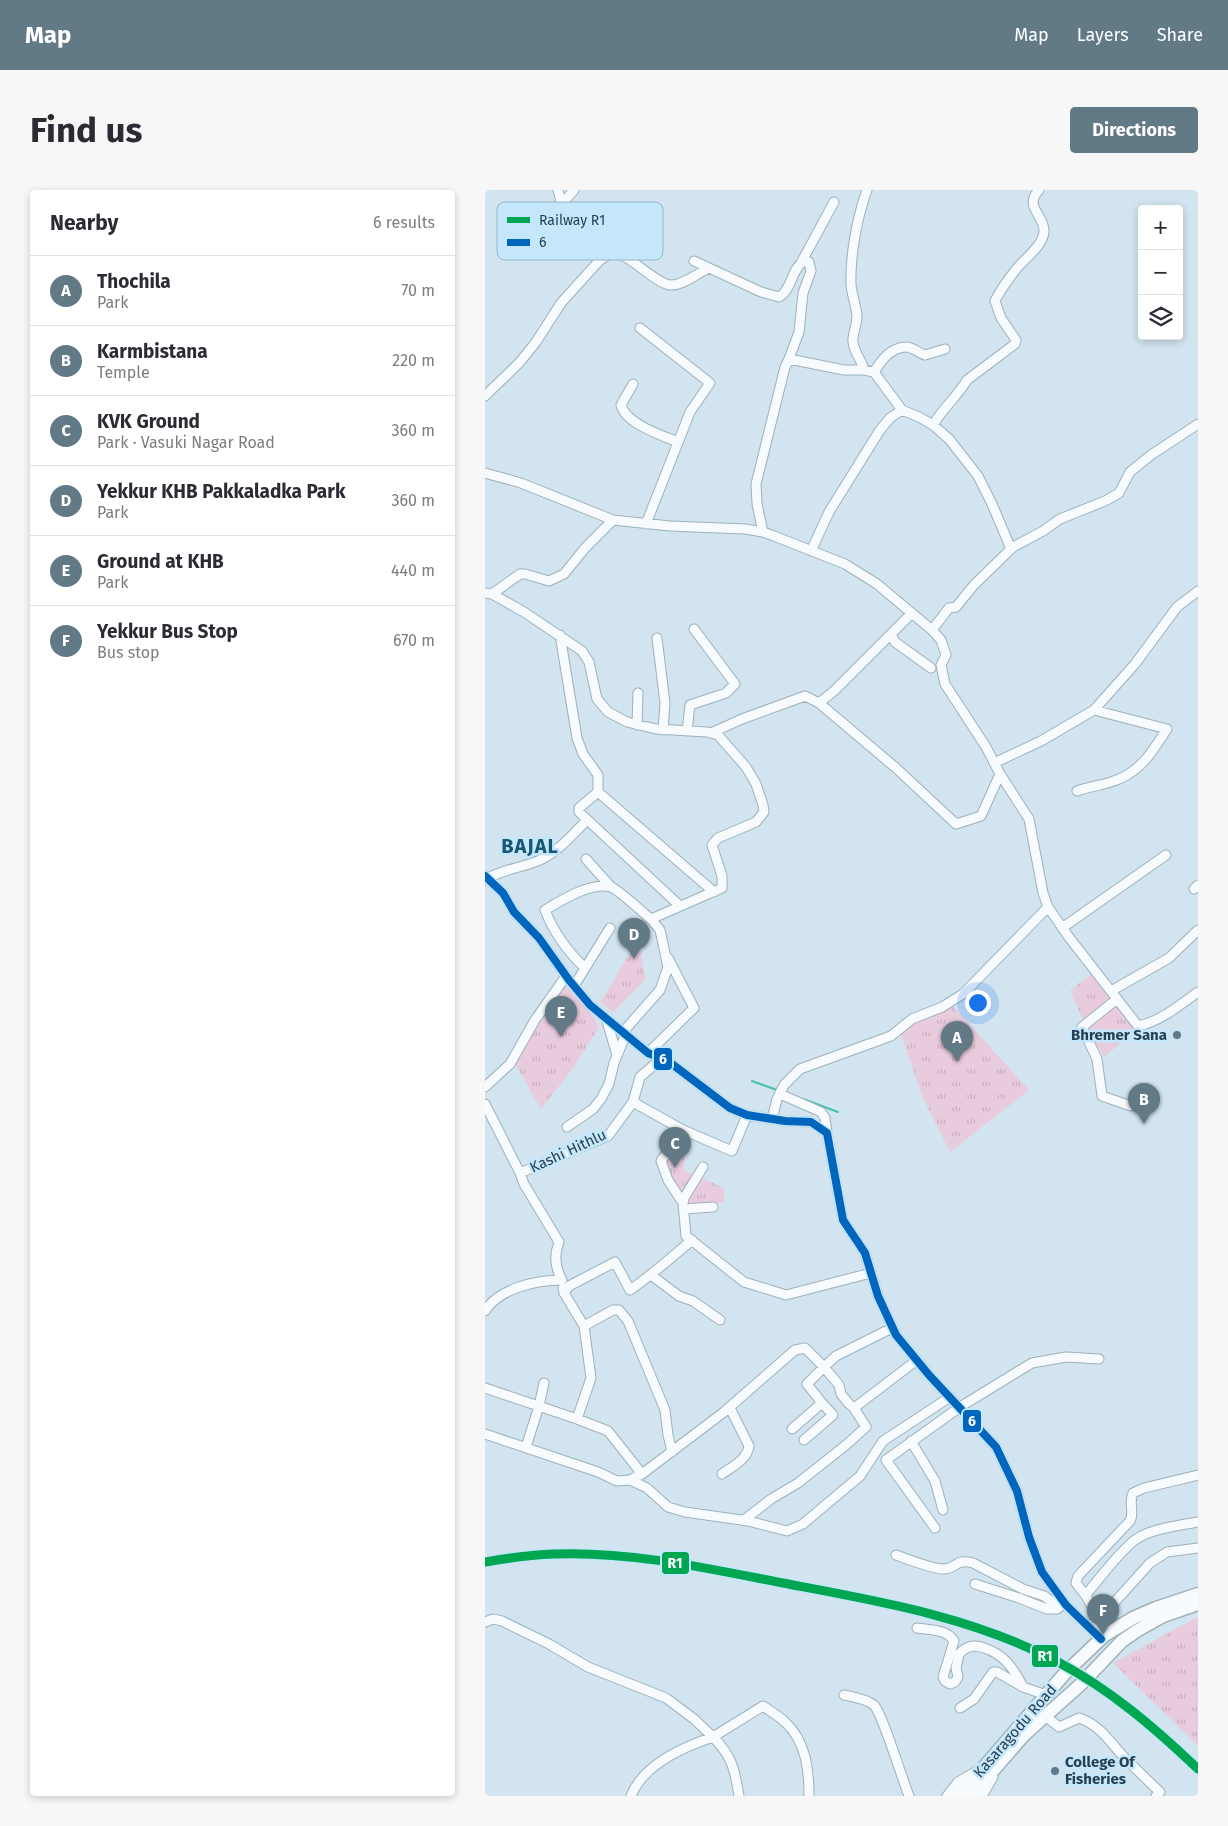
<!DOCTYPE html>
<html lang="en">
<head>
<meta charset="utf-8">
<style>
  body { margin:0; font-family:"Fira Sans",sans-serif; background:#f7f7f7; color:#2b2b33 }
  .controls { position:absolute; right:15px; top:15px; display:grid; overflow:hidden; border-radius:5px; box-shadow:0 2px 8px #0003 }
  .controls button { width:45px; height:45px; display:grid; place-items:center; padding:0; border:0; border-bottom:1px solid #e1e1e2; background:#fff; color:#2b2b33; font:25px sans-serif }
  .you { position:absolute; left:492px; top:812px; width:18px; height:18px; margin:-12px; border:4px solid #fff; border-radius:50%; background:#1a73e8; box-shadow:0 0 0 8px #1a73e833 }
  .badge { display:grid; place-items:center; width:32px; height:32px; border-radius:50%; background:#627986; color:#fff; font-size:16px; font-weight:700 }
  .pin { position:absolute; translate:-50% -41px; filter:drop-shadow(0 1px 2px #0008) }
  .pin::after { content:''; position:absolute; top:26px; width:18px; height:15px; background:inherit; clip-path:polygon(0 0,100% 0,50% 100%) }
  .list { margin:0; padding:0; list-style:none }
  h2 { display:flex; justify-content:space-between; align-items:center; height:65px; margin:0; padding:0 20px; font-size:21px }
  h2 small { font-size:16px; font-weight:400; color:#7c7c81 }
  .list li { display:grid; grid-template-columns:32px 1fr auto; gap:15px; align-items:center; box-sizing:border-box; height:70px; padding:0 20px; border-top:1px solid #e1e1e2 }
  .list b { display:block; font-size:19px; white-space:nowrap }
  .list p { margin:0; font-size:16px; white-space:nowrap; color:#7c7c81 }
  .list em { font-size:16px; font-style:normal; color:#7c7c81 }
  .icon { flex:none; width:28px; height:28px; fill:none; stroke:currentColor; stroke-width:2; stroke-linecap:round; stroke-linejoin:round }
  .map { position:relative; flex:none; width:713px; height:1606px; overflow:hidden; border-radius:5px }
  header { display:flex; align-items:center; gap:30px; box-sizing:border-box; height:70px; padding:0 25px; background:#627986; color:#fff }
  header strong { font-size:24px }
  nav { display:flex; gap:28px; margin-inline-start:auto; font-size:18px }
  .intro { display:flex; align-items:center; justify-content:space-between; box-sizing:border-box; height:120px; padding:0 30px }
  h1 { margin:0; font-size:35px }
  .button { padding:12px 22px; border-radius:5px; background:#627986; color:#fff; font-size:18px; font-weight:700 }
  main { display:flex; gap:30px; padding:0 30px }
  aside { flex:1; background:#fff; border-radius:5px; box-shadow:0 2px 8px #0003 }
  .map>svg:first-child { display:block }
  .park { fill:url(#park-tufts) }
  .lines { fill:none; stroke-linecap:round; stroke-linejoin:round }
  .stream { stroke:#43c1af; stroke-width:2 }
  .minor-casing { stroke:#9db0bc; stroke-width:11 }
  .highway-casing { stroke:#9db0bc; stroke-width:15 }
  .minor { stroke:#f8fbfd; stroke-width:9 }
  .highway { stroke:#f8fbfd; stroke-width:12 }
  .bus-1-casing { stroke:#c4e7fc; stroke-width:11 }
  .bus-1 { stroke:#0065bd; stroke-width:8 }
  .rail-1-casing { stroke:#c4e7fc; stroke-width:12 }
  .rail-1 { stroke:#00a651; stroke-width:9 }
  .poi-dot { fill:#627986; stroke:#c4e7fc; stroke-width:2 }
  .labels { text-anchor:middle; stroke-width:5; stroke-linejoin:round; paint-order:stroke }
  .poi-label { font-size:15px; font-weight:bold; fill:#273f4e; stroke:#c4e7fc; text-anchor:end }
  .street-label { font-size:15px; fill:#273f4e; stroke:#c4e7fc }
  .district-label { font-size:20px; font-weight:bold; letter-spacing:1px; fill:#195674; stroke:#c4e7fc }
  .key { fill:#c4e7fc; stroke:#95b5c8; stroke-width:1 }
  .key-label { font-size:14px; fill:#273f4e }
  .line-badge { stroke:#c4e7fc; stroke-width:2 }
  .badge-label { font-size:14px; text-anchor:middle; font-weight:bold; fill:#fff }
</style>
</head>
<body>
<header>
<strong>Map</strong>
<nav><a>Map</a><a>Layers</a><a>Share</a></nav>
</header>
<div class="intro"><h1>Find us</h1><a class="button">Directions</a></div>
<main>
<aside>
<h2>Nearby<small>6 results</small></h2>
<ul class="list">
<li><span class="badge">A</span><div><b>Thochila</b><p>Park</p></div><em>70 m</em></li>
<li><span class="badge">B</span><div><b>Karmbistana</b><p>Temple</p></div><em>220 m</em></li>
<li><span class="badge">C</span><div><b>KVK Ground</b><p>Park · Vasuki Nagar Road</p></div><em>360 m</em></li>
<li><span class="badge">D</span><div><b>Yekkur KHB Pakkaladka Park</b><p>Park</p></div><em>360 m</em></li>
<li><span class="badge">E</span><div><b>Ground at KHB</b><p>Park</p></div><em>440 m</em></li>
<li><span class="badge">F</span><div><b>Yekkur Bus Stop</b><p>Bus stop</p></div><em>670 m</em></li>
</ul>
</aside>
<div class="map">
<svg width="713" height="1606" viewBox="0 0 713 1606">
  <defs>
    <pattern id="park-tufts" width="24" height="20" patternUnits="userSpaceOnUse" patternTransform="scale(1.25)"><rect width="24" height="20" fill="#e9cbde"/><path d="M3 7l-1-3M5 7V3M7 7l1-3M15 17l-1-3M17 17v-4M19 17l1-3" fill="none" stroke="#c8afc0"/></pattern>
  </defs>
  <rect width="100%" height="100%" fill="#d1e4ef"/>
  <path class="park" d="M154,748l6,42 -32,32 -13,-10z
    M606,784l46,55 -33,28 -20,-35 -14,-31z
    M78,793l27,29 9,15 -25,40 -33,42 -27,-47z
    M467,815l77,85 -79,62 -28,-56 -21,-62 9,-9z
    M203,944l-5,36 39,17 2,3v12c-12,2 -29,7 -39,-2l-22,-36 18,-27z
    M713,1427v129l-85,-83z"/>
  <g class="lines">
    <path class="stream" d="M267,891l25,9
      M318,909l35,13"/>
    <g class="minor-casing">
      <path id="minor" d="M76,15l13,-15
        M115,70c4,-2 9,-7 13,-7 12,-3 41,30 57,32 12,1 28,-12 39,-17
        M209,71l67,31 18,5c13,-7 12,-28 25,-36l5,1 2,9 -8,22 -4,39 -10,27 55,11h20l10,2 28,38 17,7 14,8 16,14 29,37 14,28 19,45
        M316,73l33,-61
        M155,138l70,55 -20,29 -44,112
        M379,180c-2,-10 -10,-17 -11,-28 -1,-7 4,-17 4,-26 -1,-11 -5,-21 -6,-31 -1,-30 6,-67 16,-95
        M389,182c7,-11 16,-25 33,-25 5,0 12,6 18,8l20,-6
        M148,194l-12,21c5,19 40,30 57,37
        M0,206l35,-34 16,-20 25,-39 39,-43c-9,-14 -26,-24 -33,-39 -5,-10 -6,-21 -9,-31
        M448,235c9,-16 24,-28 34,-45l48,-36 1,-4 -15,-22 -6,-17c5,-10 12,-20 19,-29 8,-12 28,-24 30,-40 1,-17 -21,-25 -5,-42
        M0,283l36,10 92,37 57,6 75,3 18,3 11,4 71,28 32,20 55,46 9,10 5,15 -5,10 4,19 41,63 14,27 29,45 14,74 5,14 20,29 70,90c22,-4 43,-22 60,-34
        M278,342l-6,-28 -1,-20 29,-117 4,-8
        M326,361l18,-39 51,-82 10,-12 12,-8
        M0,403l7,1 32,18 58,39 7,11 8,37 11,13 19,10 29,7 51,3 11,3 28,32 10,17 7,21 1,7 -8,10 -38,16 -6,7 10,31v12l-71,31 9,11 8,37 -8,23 -37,42
        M7,404l28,-20h5l24,7 15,-7 21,-26 28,-28
        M447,440l17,-22 7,-1 18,-22 39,-38 30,-16 17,-12 45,-18 14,-8 11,-21 21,-17 47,-31
        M406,444l4,8 36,26
        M75,445l17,103 6,16 15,21v17l-19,16v4l101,94
        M172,448l8,65 -2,27
        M334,513l77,65 60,56 25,-8 19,-42
        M152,535l1,-32
        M202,541l3,-26 36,-12 9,-9 -41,-55
        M226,543l31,-14 63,-23 14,7 15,-12 78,-78
        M509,573l47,-22 53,-31 41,-46 42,-57 21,-16
        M592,601c14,-5 29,-6 42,-12 24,-10 34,-29 48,-50l-73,-19
        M113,602l116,100
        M101,669l25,28
        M0,686l18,17 11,19 25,26 30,42 21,25 58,48 20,8 62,47 17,7 38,6 26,1 16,11 16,87 22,33 13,43 18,39 33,40 67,72 21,44 12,46 13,35 24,33 35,34
        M0,690c17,-11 37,-12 55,-20 18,-8 33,-26 47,-40
        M709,699l4,-4
        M577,738l104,-73
        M100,778c-18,-17 -31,-35 -40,-58 15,-9 47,-29 66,-23 8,3 31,25 40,32
        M89,796l36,-58
        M626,801l58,-33 29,-28
        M632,809l-35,28 15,32 5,37 29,10
        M121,828l11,37
        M163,863l46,-45 -26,-50
        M0,897l25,-23 25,-44 31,-44
        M295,904l41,18 4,6 2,15
        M148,912l7,-25 22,-19
        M0,914l35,69 4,11 35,58c-5,13 -4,26 3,38 -25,0 -63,8 -77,31
        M287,929l5,-20 7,-14 16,-16 91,-33 21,-17 30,-12 21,-13 85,-87
        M82,937l26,-18 8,-10 8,-15 5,-21 12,-29
        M198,940l-22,31 7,19 15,23 3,33 58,46 42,13 85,-22
        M35,983l88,-37 25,-34 50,28 49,21 15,-36
        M198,1013l1,-5 19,-31
        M199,1019l29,-2
        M166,1085l28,21 14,5 27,19
        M78,1098l1,5 5,-7 46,-24 15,28c22,-15 42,-33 62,-50
        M79,1103l20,33 7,52 -14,41 31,12 34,43
        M99,1136l29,-16h6l9,11 37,89 3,25 4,17
        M0,1198l92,31
        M307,1239l30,-26 -15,-19 17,-17 15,18 2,9 8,10 5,4
        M0,1244l113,38 19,9 13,-1 12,-6 82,-62 71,-62 10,-2 19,19 12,-11 56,-28
        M319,1250l29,-25 -11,-12
        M426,1251l24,40 8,29
        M41,1257l13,-41 5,-23
        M237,1284c11,-8 25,-14 27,-28l-19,-38
        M145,1290l17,8 21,19 17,5 63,9 39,10 16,-7 57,-48 23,-35 67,-44
        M259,1330l27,-21 27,-16 48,-38 20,-18 -12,-19 63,-48
        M450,1338l-49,-68 74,-53 72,-44 34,-6 33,2
        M411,1365c11,4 37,14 47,14 14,0 12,-11 30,-6l50,26 21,7 15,11
        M490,1394l44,14 28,11h10l4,-3
        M601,1406l-10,-13 2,-7 52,-55c5,-9 -2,-18 3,-28l11,-5 54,-13
        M0,1432l8,-3 9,2 47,23 39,23 78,31 28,21 19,18 50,-31c7,5 16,10 22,16 21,19 24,48 24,74
        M432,1438c13,2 30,1 37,13l-11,36 2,4 5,3 5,-2 3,-5 -2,-9 3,-14c7,-8 15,-10 25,-6 20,6 30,21 39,39
        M614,1444l-4,-8 -1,-16 -8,-14 2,-4c15,-17 29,-38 47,-52 14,-11 46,-15 63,-18
        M616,1446l-1,-6 4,-16 46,-51 17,-11 31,-4
        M359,1505c10,2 22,4 30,10 8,8 29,76 35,91
        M475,1518l14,-9 19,-27h4l26,15 23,8
        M559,1525l15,12 20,-9c22,7 32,26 47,41 11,11 22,22 34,33l-4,4
        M146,1606c12,-31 52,-49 82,-59 19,19 22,33 26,59
        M462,1606l11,-14 19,-11
        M497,1606l11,-19"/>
    </g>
    <g class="highway-casing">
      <path id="highway" d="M474,1606l107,-124 39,-37 28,-17 23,-10 42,-14
        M486,1606l53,-61 56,-50 42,-44 16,-11 25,-14 35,-12"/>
    </g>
    <use href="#minor" class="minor"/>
    <use href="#highway" class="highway"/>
    <g class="bus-1-casing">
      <path id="bus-1" d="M0,686l18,17 11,19 25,26 30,42 21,25 58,48 20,8 62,47 17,7 38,6 26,1 16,11 16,87 22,33 13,43 18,39 33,40 67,72 21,44 12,46 13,35 24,33 35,34"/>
    </g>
    <use href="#bus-1" class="bus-1"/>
    <g class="rail-1-casing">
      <path id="rail-1" d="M0,1372c23,-4 46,-7 69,-8 80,-3 161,16 239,31 91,17 182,33 265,77 53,28 97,66 140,107"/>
    </g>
    <use href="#rail-1" class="rail-1"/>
  </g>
  <g class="poi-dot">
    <circle cx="692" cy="845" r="5"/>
    <circle cx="570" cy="1581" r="5"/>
  </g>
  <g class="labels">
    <g class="poi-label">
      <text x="682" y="850">Bhremer Sana</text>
      <text x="580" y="1577" text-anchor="start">College Of<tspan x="580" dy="17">Fisheries</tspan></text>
    </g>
    <g class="street-label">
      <text transform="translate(83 961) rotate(-25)" y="5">Kashi Hithlu</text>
      <text transform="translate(530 1541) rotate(-49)" y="5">Kasaragodu Road</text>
    </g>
    <g class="district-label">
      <text x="45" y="663">BAJAL</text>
    </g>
  </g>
  <rect x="12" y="12" width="166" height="58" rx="8" class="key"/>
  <rect x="22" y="27" width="23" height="6" fill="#00a651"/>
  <rect x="22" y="49" width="23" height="7" fill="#0065bd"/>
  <g class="key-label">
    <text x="54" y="35">Railway R1</text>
    <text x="54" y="57">6</text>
  </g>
  <g class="line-badge">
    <rect x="168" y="857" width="20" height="24" rx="5" fill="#0065bd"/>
    <rect x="477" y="1219" width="20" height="24" rx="5" fill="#0065bd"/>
    <rect x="176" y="1361" width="29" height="24" rx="5" fill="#00a651"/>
    <rect x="546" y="1454" width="28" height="24" rx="5" fill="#00a651"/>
  </g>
  <g class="badge-label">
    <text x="178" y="874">6</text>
    <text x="487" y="1236">6</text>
    <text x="190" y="1378">R1</text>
    <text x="560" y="1471">R1</text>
  </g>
</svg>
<div class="controls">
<button>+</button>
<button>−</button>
<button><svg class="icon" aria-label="layers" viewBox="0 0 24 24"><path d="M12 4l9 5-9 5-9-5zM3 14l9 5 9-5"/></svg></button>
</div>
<div class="you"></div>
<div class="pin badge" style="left:472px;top:872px">A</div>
<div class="pin badge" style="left:659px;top:934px">B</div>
<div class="pin badge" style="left:190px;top:978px">C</div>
<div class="pin badge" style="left:149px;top:769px">D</div>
<div class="pin badge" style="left:76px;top:847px">E</div>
<div class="pin badge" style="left:618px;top:1445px">F</div>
</div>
</main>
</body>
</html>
